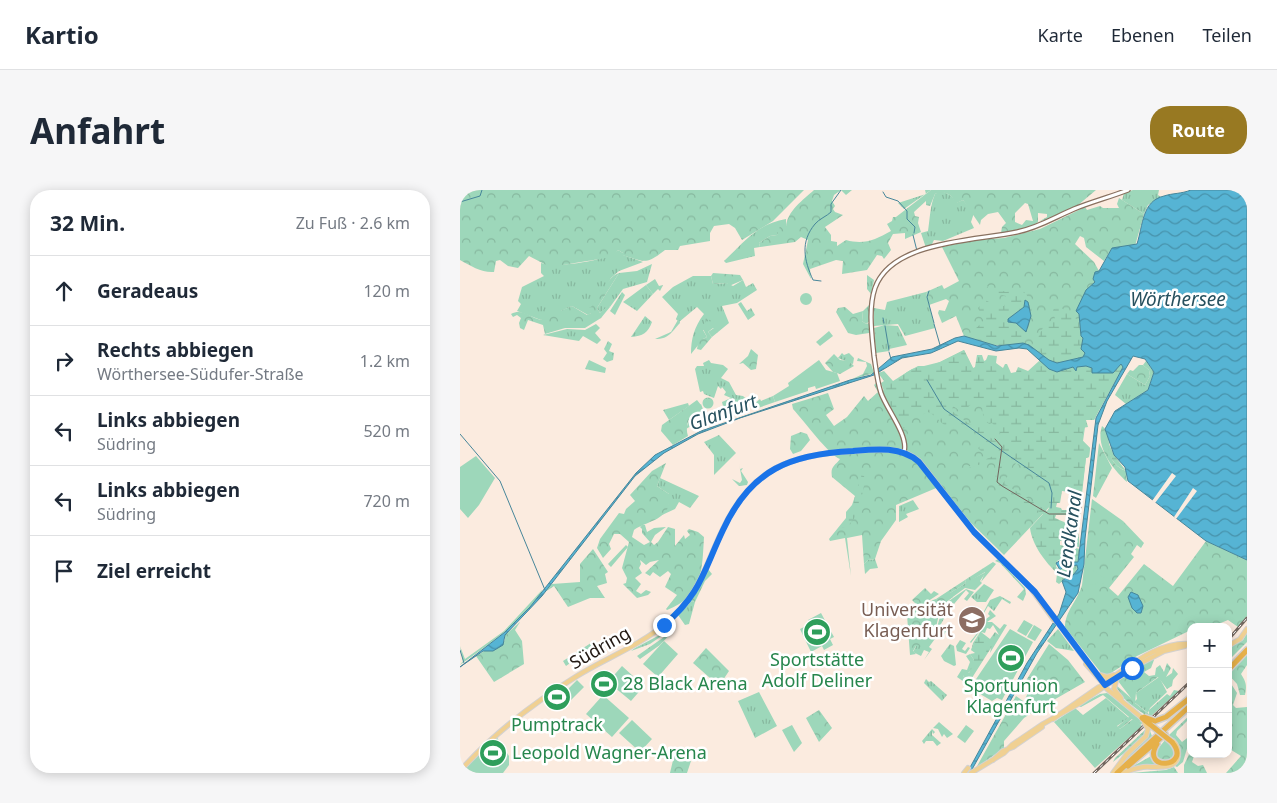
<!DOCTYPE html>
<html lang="de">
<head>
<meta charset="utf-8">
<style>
  body { margin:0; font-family:"Noto Sans",sans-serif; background:#f6f6f7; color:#1f2937 }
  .controls { position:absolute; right:15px; bottom:15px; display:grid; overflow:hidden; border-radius:10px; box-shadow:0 2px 12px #0003 }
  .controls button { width:45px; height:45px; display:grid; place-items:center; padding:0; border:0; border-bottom:1px solid #e0e1e3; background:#fff; color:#1f2937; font:25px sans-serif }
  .stop { position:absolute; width:15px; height:15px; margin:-11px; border:4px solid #1a73e8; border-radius:50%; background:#fff }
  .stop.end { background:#1a73e8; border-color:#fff; box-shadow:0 1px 5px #0008 }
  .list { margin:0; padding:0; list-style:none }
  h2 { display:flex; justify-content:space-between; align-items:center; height:65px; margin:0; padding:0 20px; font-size:21px }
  h2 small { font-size:16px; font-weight:400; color:#747a83 }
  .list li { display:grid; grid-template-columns:32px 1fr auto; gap:15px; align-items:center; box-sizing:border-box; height:70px; padding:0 20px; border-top:1px solid #e0e1e3 }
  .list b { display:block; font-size:19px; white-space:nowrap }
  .list p { margin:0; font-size:16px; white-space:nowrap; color:#747a83 }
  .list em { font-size:16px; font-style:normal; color:#747a83 }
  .icon { flex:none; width:28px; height:28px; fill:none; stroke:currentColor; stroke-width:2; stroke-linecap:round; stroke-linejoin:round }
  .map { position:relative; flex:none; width:787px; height:583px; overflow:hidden; border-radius:20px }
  header { display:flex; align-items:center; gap:30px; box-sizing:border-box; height:70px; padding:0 25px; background:#fff; border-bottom:1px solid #e0e1e3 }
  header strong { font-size:24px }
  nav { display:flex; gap:28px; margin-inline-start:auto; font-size:18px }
  .intro { display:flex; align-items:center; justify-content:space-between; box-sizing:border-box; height:120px; padding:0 30px }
  h1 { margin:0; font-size:35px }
  .button { padding:12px 22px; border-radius:20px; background:#987922; color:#fff; font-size:18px; font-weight:700 }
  main { display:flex; gap:30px; padding:0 30px }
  aside { flex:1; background:#fff; border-radius:20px; box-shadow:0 2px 12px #0003 }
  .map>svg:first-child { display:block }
  .grass { fill:url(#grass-tufts); fill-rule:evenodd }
  .forest { fill:url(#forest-crowns); fill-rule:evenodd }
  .wetland { fill:url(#wetland-marsh); fill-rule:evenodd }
  .garden { fill:#9dd7ba }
  .water { fill:url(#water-waves); stroke:#47869a }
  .pier { fill:#fbebdf }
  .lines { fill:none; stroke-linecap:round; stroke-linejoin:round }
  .stream { stroke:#47869a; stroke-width:1 }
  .secondary-casing { stroke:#897160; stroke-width:5.5 }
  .primary-casing { stroke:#d3d1d0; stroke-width:6 }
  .highway-casing { stroke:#d3d1d0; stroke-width:8 }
  .secondary { stroke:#fff; stroke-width:3 }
  .primary { stroke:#f0d092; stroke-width:4 }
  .highway { stroke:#e6b049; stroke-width:5 }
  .tram { stroke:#72665e; stroke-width:1 }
  .rail-casing { stroke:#72665e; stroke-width:3 }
  .rail { stroke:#fff; stroke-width:1; stroke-dasharray:4; stroke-linecap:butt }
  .primary-bridge-casing { stroke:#d3d1d0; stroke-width:6; stroke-linecap:butt }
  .highway-bridge-casing { stroke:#d3d1d0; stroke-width:8; stroke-linecap:butt }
  .primary-bridge { stroke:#f0d092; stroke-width:4 }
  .highway-bridge { stroke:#e6b049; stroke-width:5 }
  .route { stroke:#1a73e8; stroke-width:6 }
  .labels { text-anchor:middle; stroke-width:5; stroke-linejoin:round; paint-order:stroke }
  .education-label { font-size:18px; fill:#785e54; stroke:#fff; text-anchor:end }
  .street-label { font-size:18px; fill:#231913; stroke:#fff }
  .leisure-label { font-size:18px; fill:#27864d; stroke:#fff }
  .water-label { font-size:19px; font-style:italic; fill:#27515f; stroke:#fff }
</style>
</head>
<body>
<header>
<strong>Kartio</strong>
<nav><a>Karte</a><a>Ebenen</a><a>Teilen</a></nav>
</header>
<div class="intro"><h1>Anfahrt</h1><a class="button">Route</a></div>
<main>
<aside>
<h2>32 Min.<small>Zu Fuß · 2.6 km</small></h2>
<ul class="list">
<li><svg class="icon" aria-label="ahead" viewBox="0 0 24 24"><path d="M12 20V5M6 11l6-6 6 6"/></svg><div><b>Geradeaus</b></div><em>120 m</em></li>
<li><svg class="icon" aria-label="right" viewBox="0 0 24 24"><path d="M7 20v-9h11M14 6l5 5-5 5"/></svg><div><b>Rechts abbiegen</b><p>Wörthersee-Südufer-Straße</p></div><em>1.2 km</em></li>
<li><svg class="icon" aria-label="left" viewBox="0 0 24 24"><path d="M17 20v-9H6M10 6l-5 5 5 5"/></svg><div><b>Links abbiegen</b><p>Südring</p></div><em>520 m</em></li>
<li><svg class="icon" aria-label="left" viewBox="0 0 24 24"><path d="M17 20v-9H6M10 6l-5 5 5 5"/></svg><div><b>Links abbiegen</b><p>Südring</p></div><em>720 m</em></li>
<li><svg class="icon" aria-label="arrive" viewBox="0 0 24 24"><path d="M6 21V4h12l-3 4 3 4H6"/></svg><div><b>Ziel erreicht</b></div></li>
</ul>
</aside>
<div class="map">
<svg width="787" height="583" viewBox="0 0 787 583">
  <defs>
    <pattern id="grass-tufts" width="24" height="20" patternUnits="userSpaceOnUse" patternTransform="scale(1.25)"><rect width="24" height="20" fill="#9dd7ba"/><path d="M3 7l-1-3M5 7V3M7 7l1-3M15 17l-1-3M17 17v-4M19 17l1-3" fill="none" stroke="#87b89f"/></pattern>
    <pattern id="forest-crowns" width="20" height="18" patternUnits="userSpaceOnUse" patternTransform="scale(1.25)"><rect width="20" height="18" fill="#9dd7ba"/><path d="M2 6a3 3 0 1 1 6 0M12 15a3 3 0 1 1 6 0" fill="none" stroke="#87b89f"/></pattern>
    <pattern id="wetland-marsh" width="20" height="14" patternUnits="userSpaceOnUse" patternTransform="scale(1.25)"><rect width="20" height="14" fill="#9dd7ba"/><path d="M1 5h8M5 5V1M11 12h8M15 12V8" fill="none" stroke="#87b89f"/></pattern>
    <pattern id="water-waves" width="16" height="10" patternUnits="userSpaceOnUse" patternTransform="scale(1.25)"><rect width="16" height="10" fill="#56b4d4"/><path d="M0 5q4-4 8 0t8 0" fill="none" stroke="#4792ab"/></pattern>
  </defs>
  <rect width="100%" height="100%" fill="#fbebdf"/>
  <path class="grass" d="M465,0h6l-27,19 -6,-6 28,-9z
    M673,0h26l-1,5 3,2 -13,8 -4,9 -22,-14 2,-7z
    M480,1c8,2 13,5 16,12l7,-3 11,13 -3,9 3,6 -31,13 -9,-1 -3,6 -5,2 -5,-15 7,-2c2,-13 2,-25 7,-37z
    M326,29v8h-3l-6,8 -7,1 -11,7 1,4 -6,1 1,8 -29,7 -2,-2c21,-20 33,-37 62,-42z
    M158,60l5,3v2l20,7 -24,9 -8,7 -20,35 -3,2 -16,-9 -31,14 -24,-9 4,-7 -3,-3 4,-14 22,-11 -3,-3v-10c17,5 66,-2 77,-13z
    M192,74l-5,18 -24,7 -13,18 -1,-1 -9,7 -3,-5 22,-35 18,-2z
    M407,85l7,5 -3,14 -4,-5z
    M233,86h18l2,8 14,-1 6,3 10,-6 3,7 7,-4 4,7 -20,13 -15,3 7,17 -17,14 -4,-5 6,-4 -11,2 4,7 -4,2 -12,15c0,-15 3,-27 13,-40l-7,-7 -18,15 -3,-3 2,-5 -16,-17 11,-10z
    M186,95l7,9 -16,17 -14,-9z
    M162,102l3,3 -10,20 -5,-4z
    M466,102l9,36 -30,8 -7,-12 -24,2v-18l11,2 2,-8z
    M340 109a6 6 0 1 1 12 0a6 6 0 1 1-12 0Z
    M281,112l6,9 4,-3 4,7 -7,5 -10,-16z
    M410,114v17l-4,3 -4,-3 1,-10z
    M185,126l7,6c-4,11 -9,14 -21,15z
    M136,134l4,4 -5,5 6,7 -4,4 -14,-8 -4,5 -36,-6 24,-6 18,1z
    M425,135l13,1 9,19 -18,4v2l-13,2 -2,-25z
    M369,141l4,5 -13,10 -4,-4z
    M382,163l2,2 5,-2 5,5 -1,6 -15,-6z
    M129,170l17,8 -1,5 -20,-4z
    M249,170l2,3 12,2 5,4 -7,9 8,4 7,13 7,1 7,6 -26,8 -2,-8 9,-4 -7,-3 2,-3 -4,-5 -1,2 -3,-3 -4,12 -10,-4 -1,-3 -3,1 -5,-23 2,-3h7l-1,-3z
    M686,171l8,11 -6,18 -22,14 -11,-9 1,-2 11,-19 18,11 5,-9 -1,-6 -6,-5z
    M242.5 213a5.5 5.5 0 1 1 11 0a5.5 5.5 0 1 1-11 0Z
    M228,213l1,3 -20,14 -6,-10z
    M241,214l5,13 -20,12 6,-17z
    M259,245l17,18 -22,22v-36v16l-10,-13z
    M200,288l39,18 -9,12 -11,-6 -4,7 -13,6 7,-12v-9l-12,-8z
    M453,310l6,9 -13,5 2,3 -9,5v-16z
    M415,369l3,9 -8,1 -5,5 -1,-10 4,-4z
    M526,382l-6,9 2,2 -7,7 -10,-2 -23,17 -5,-4 29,-18 -1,-3 3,-2 2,2z
    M524,394l10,6 -8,12h-9l-6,-5z
    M506,399l8,3 -7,9 -3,-2 5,-6 -3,-3 -12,14 -3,-2 -8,3z
    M82,400c-5,21 -62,61 -82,75l3,-4 -3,-15 5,13 39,-28z
    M540,406l11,6 -1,2 -8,-5 -8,12 -6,-5 -8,14 -4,-2 4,-6 3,1 7,-13z
    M476,409l5,6 -6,27 2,4 -8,11 3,2 -8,11 5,-8 -5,-2 -3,6 -8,-4 19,-36 1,-16z
    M232,411l3,1 -6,22 -4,1 -7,-10z
    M483,416l3,9 -10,18 5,2 3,-7 3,2 -5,8 -5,-4 -1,-3z
    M530,420l6,6 -9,6h5l8,7 4,-5 3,1 -17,28 1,-5 -13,-13 -7,16 2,-8 13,-20 -15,20 -1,-1 9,-11 -1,-2h2l2,-7 8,-6 -2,-2zM533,435l6,10 -4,-3 -5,7 -9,-7 4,1 2,-5 3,1z
    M213,438l-23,16 -19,7 4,-3z
    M598,439l16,22 -18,-3 -9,-7z
    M214,440l-14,15 -20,14 -3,-3z
    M500,450l6,3 -4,6 3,2 3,-4 2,1 -4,6 -9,-3 -1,-5z
    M490,454l4,2 2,19 -2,1 -10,-5 -3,-5z
    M510,464l4,6c0,8 -4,13 -11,16l7,5 -3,3 -10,-7 5,-8 5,1 3,-8 -4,-6z
    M699,487l8,15 -17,16 -2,5 -14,-11 3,-3 -1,-6z
    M466,489l3,3 2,-1 16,14 -5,6 -18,-18z
    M299,502l18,34 -22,12 -17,-37z
    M646,508l23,20 -12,8 3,3 13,-10 9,7 -47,42 -41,-46 21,-14 8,7z
    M479,532l14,12 -6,4 -3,-4 -2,3 -4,-8 -5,-1z
    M472,539l3,3 -2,2 -1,-3v4l9,8 -4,3 -4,-5h-7l-2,3 -2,-3z"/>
  <path class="forest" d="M0,0h344l-31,31 -31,19 -7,-12 -6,-4 -15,2 -4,7v8l-30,5 -2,4h-13c-19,15 -20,12 -43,5l1,-2 -5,-3 -6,7 -62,10 -21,-11 -11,12 -10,-2 -8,-6 -4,1 -2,11c-12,1 -23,-6 -34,-12z
    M354,0h38l-6,5 -5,-5 -7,5 -2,6 3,5 -2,3 2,3 8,3 -18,12 6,8v6l6,1v4l9,-6c18,5 29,0 45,-9l-4,-7 5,-3 1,-4h3l35,-27h165l-19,16 -31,14 -6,1 7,-4v-3l-9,-1v9l-9,6 -28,5 1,-6 4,-4 -8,-11 -10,2 -7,6 -1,5 -17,-25 -8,4c-2,-10 -11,-14 -20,-10l-5,12 -4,-1v-4l-12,11 1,4 4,1 -1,6 3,9 -16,7v-6l-12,1 -5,9 3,7 -7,9 -2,-3 -5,-1 -10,15 -25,4 1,-13 -7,-1 -26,9 1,10 -8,-15 5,-24 -7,-3 -6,5 -35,5 -1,-4 11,-7 7,-1 3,-9 6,1c1,-16 17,-27 28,-37zM565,13l3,1 5,17 -7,-1 -4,5 -7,-3v-9z
    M659,8l25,16 -9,32 -23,2 -8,13 -18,-14 -2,-9 -4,-2 -5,8 19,18 5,9 -4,10 7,121 -8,18h-8l-3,21 7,7 -1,9 -3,1 -4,36 -28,-8 1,15 -51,54 -33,-32 -30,-37 -45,19v15l-15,21 -6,18 -7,1 -4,4 -2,-29 -15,3 4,38 -6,-38 -15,3 -1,-2 17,-21v-6l6,-7 3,-9 -23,-19c-2,-11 3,-11 8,-18 -11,-4 -36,-38 -47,-50l-1,-5 36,-11 6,16 -8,6 8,11 13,-9 17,-21 4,5 10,-9 -4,-7 3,-3 3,11 27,-21 11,-6h12l10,-4 24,-12 9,18 62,10 -2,-10 11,-11c-26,-21 -22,-9 -48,-12 -11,-1 -22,-5 -32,-9l-8,-20 -14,7 -4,-10 1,-3 6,1 4,-10 -3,-2 -17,6 -3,-13 16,-7 2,4 15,-8 -17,-34 33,-7 29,-2 36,-9 45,-22 2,3 13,-4 3,2h16l-2,-4z
    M159,83l-22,35 3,5 9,-8 1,2 -9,11 -16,10h-20l-20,6 -2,-9 -15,-5 -4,10 -4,-2 -1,-5 2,-5 -4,-3 -4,2 -2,-3c12,-6 19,4 30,6l16,-16 3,7 12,-5 15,9 4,-2 -2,-5c15,-9 14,-29 30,-35z
    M253,83l27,2 3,5 -14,6 -2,-3 -14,1 -2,-8z
    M195,89l4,7 4,-1 -3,6 -2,-2 -5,5 -7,-9z
    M385,117l8,7 10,-3 -1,10 4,3 3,-1v10l-13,2 -8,-2 -12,-21 2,-4z
    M219,128l1,5c-8,8 -10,16 -25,16l16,-7z
    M248,129l6,8 -6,5 4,5 -11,13 -4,-1 2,-12 2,-2 2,4 4,-2 -5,-10z
    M148,151l4,3 -3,7 5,2 -1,7 -6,2 -4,-3 4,-6 -3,-4z
    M291,159l7,6 -2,14 -5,1 -8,-7 -4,1 9,-8z
    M374,164l6,6 9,1 5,5 -14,8 -7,-2 -8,-9z
    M398,168l13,6 3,9 -24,7 13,-6 4,-8 -1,-4 -9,-1z
    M679,175h4l6,5 1,6 -5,9 -18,-11 3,-4 3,1z
    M313,206l2,6 -17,6 -4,-4 6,-5 1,2z
    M237,210l4,5c-10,8 -17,19 -13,31l-15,9 -12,-14 1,-6z
    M642,236c14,10 -2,35 24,45l1,11c-14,-13 -32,-35 -25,-56z
    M341,242l6,2 3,6 -9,11 -8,3 -3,-5 1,-13z
    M639,253l13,25 -16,30 -3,-2z
    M206,273l-9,23 12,8c4,26 -21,26 -35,36l-2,7 12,8 6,-3 -8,-9v-4l-2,-2 3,-2h2l2,7 7,-4 12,-1 -11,8 -4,7 3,3 4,-3 10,-15 7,2v17l9,-11 1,4 5,-4 -3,-4 2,-2 9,3 6,5c-2,34 -1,59 -37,73l-1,-1 11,-14 -12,-8 6,-13 -3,-3 -8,6 -7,-5 -3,4 -5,-3 14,-13 -9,2 -4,3 -6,-5 1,4 -2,4 3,5 -7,5 6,6 -5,7 5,3 5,-4 5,2 -3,3 -11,3 -14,-14 3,-1 1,-5 -5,-10 7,-26 -9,-8h-6l-5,10 2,5 -8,9 -6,-10 3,-9 19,-26 5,1 2,-5 9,-8 -5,-6 22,-24z
    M279,273l1,6 3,-1 -2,3 7,11 -1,3 -8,1 -7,-7 8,4 2,-3z
    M632,309l31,22 21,22 -3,5 -4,-3 -6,9 3,3 -25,31 9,8 26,-32 29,22 33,-45 41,19v56l-9,11 -10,-7 -17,7h-20v3l-54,26 -29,19 -6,-1 -37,-47c0,-16 13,-27 17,-42z
    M133,359l15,23 -3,2 2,9 -10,3 8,12h-15l-22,9 -14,-21 -9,6 7,-8 28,-2v-18z
    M538,369l27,29 1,6 -3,7 -6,-4 7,-8 -24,-26 -5,-2z
    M608,371l9,4 1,4 -9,11 -4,-1 -6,5 -3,-2 1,-8z
    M533,372l3,2 -15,18 4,-10 -15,9 -2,-3z
    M248,379l4,5 -7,7 -10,21 -3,-1 -6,8 10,-16z
    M505,390l1,3 -16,10 3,4 -11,8 -5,-4 -1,-2z
    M465,398l6,6 3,-3 5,3 -20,13 -7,-7z
    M473,410l-3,37 -2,9h-12l-3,5 3,3 -6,1 -3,-40z
    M60,432l-5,8 7,11 2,23 -30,18 -18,-26 10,-6 6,1 13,-11v-5z
    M787,443v9l-19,19v-13l15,-8z
    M589,454l19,16 17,22 -47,27 -6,-9 -3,3 -4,-3 3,-8 -6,-5z
    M246,458l23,23 -10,15 -26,-23z
    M787,464v11l-6,9c5,8 6,11 4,21h-5l-3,-11 -9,-10z
    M692,468l2,2 -3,8 -7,4 5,4 6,-1 1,-7 4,-3 4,7 3,-9 4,5 -5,9 6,-4 1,-5 5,6 -5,6 -1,6 -5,3 -9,-12 -22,16 -1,10 14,11v-4l18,-16 3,2 4,-6 5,1 -30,27c-11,-9 -30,-19 -33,-33l15,13 -13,-17z
    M768,489l9,14 -4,12 3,3 11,-1v66h-21l15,-17 -13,-8z
    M647,503l6,4 31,26 -4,2 -8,-6 -12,10 -3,-2 12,-10 -26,-22 -22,12 -3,-1 22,-12z
    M556,506l20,14 -12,8 -20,23v7l-28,20z
    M359,520l13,18 -13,14 -13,-24z
    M731,524v3l-14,14 -1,4 6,7 9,-7 -8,27 -6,5 -2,-1c8,-13 5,-22 -6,-31z
    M686,539l-3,9 -30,24 2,-4z
    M690,541l2,5 -2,4 -25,21c5,-12 20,-17 25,-30z
    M705,550l6,4 5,11 -6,7 -9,-1 -5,-6 1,-5z
    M731,560v4l3,2 -2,6 6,4 5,-1 4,8h-23v-8z
    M693,565l9,11 -34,3z
    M214,566l17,5 -4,12h-17z
    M714,577l4,6h-47l35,-3z"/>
  <path class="wetland" d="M526,96l20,6 15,-3c12,11 12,18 9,32 -5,24 -23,27 -45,22l-3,-9 -5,-1 -2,-4 9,-8 -6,-13 7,-8 12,6h7l2,-10 -11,-3zM564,115l4,17 -10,3 -9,-2 -1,-4z
    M599,116l20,15 2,14 2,3 -1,14 3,1 -4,6c-10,2 -22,6 -31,2 -21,-10 -12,-36 5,-42l-2,-9z
    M504,160l9,18 2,-1 2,-12h5l2,6 2,-1 2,-5 9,1 -1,7 7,5 2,-4h2l4,9 5,-1 2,-5 10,4 11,-10 18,11 29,-6 6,2 1,5h20l6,-9h3l1,3 -29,53h-8l2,7 -6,1 1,13 7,7 -1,9 -3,1 -6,47 -11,-2 1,-11 -8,-1 -2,12h-3l-1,4 5,1 1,2h13l1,-4 4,1 -1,16 -7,-2 -2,-6h-14l-1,3c17,8 26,8 24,29l-4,-1v-14l-7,-2 -1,9 -7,2v4l20,4 -2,13h-4l-8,-5 -9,4 -1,6 6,4 -5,2c-11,-10 -25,-28 -27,-45l13,-14 -42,-25 -5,-6 -1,-23 -37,11 40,-17 -2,-6 -5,-2 2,5 -9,3 -6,-6 6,-5c-3,-8 -16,-14 -23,-19l-10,4c-12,-4 -13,-12 -23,-16l-10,5 -5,-4 -9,16 -17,-29 -6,-17 3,-2 -6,-8 6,-2 9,10 19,-12 28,-7zM513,213h10c-2,10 0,14 6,21l3,-1 8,9 1,13 -16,-11v-5l-10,-8 -4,4 -19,-14 1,-5 9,6zM545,265l11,8 -14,22 -4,-3zM558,274l31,22v22l-2,3 -42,-27z
    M648,252l6,13 12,16c-13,-5 -18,-16 -18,-29z
    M401,285l3,1 1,4c-3,15 -6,44 -23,48l11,-23z
    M518,445l14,9 -1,4 -21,33 -7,-5 4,-5 2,2 5,-13 -4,-6 5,-1 -4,-3z"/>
  <path class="garden" d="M359,170l7,10 11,3 3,8 -24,8 -1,-3 -7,2v3l-33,11 -2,-6 16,-10 -1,-3z
    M16,266l19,22 -16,27 -11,13 -8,-9v-42z
    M166,355l2,2 -17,20 -3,-3z
    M629,378l17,11 -4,6 -4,-4 -3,4 -4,-1 -3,6 -5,-3 3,-7 6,3 -8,-4z
    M361,423l13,24 -4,2 3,6 -9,5 -2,-4 -11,6 -11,-23 10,-5 -2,-4z
    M564,430l9,5 -7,11 -9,-5z
    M574,435l8,5 -7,11 -8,-4z
    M550,439l23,13 -31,58 -5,-2 -5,3 -22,-13z
    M134,451l3,3 -31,22 -3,-5z
    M204,451l14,13 -20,23 -15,-13z
    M162,476l22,20 -13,15 -23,-19z
    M117,490l7,7 -13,13 -7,-7z
    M143,505l26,23 -17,19 -26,-23z
    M172,530l20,19 -12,13 -21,-19z
    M332,535l10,18 -8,9 -12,-22z
    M506,535l8,6 -9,12 -8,-6z
    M36,546l13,20v9l-6,8h-43z"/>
  <path class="water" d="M731,0h56v370l-41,-19 -78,-60 -3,-14 -11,-12 -9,-26 10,-18 33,-21 6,-18 -9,-13 -12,-3 -26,45 -9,24 -13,114 -1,25 -6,29 -41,60 -67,120h-3l60,-110 32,-49 7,-22 -4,-11 4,-3 3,2 9,-11 -1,-4 -4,1 -5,-5 -8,9 -4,-7 10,-6 8,5h4l18,-144 27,-51 -2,-3 -8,9h-21v-5l-6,-2 -9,1 -1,4 -3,-4 -16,5 -8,-3 -22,-20 -8,-1 -23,3 -38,-10 -27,12 -29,5 -28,17 -134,43 -42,16 -34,19 -29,23 -93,120 -37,39 -2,10 -10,6h-10l-23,16 45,-35 25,-25 106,-134 19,-18 46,-24 149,-51 21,-5 21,-18 40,-8 23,-11 9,-2 33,10 26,-3 6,2 20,15 8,3 26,-6 2,-4 -4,-4 2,-11 -2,-2 -2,-22 -3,-3 10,-21 9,-8 -2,-3 2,-7 4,-1 13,-23 25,-4c6,-19 5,-43 27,-48 9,-3 17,-2 27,-6z
    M565,110l3,2 3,14 -5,16 -10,-9 -8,-1v-3l16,-12z
    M671,402l7,3 5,11 -2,7h-4l-5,-5 -4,-11z"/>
  <path class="pier" d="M712,283l4,3 -21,27 -3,-2z
    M733,298l4,3 -21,28 -2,-2z"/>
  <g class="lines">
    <path class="stream" d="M423,2l3,5 12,4 9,10v8l8,8 -1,6
      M0,12l20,-6 2,-6
      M453,45l4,16
      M361,91l-8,-1c-9,-20 -13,-38 2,-56 4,-5 12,-8 16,-12v-8l10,-14
      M469,101l-2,6 7,26
      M423,128l1,5
      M474,134l6,21
      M425,136l4,24
      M429,162l2,7
      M467,190l17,29 57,41
      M0,244l40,47 45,109
      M542,261l47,32 3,10 -1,15
      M0,460l4,13"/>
    <g class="secondary-casing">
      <path id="secondary" d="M444,262c5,-16 -17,-42 -23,-59 -4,-12 -5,-24 -7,-37 -2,-21 -6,-47 1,-68 17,-48 102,-47 142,-56 21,-4 38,-15 57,-23 17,-7 36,-12 54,-19"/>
    </g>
    <g class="primary-casing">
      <path id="primary" d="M572,400l22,30
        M768,456l12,-7 7,-10
        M626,474l17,19
        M640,485l7,2 7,-2
        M656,491l-2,8 7,9
        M593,529l46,-32 9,-3 35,-22 21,-11 21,-5
        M533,570l10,-9 10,-4 29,-20
        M0,581c34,-38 75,-69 117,-95 29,-18 62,-30 88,-52 37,-32 38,-54 58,-95 29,-61 68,-75 131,-78 22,-2 47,-5 65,10l55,71 61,60 72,97 35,29
        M504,583l4,-5
        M511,583l33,-20 8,-8 31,-21 37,-21 22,-15 4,-6c25,-17 53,-41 85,-38
        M653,583l14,-19 19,-18
        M663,583c7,-3 13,-5 20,-6 11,-1 33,4 35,-11 1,-7 -1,-11 -5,-15"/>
    </g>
    <g class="highway-casing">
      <path id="highway" d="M768,480l19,-20
        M695,531l11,-4 25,-20
        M697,554c-17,28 36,24 15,-2
        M668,576l37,-32
        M657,583l74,-68"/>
    </g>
    <use href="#secondary" class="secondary"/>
    <use href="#primary" class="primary"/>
    <use href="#highway" class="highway"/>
    <path class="tram" d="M535,249l7,8 -5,35 5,4 47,28h31l2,-13"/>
    <g class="rail-casing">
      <path id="rail" d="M768,450l19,-22
        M634,583l97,-92"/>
    </g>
    <use href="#rail" class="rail"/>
    <g class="primary-bridge-casing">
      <path id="primary-bridge" d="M684,532l4,7 -2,7"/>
    </g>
    <g class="highway-bridge-casing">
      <path id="highway-bridge" d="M684,527l11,4
        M682,528l30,24"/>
    </g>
    <use href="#primary-bridge" class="primary-bridge"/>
    <use href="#highway-bridge" class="highway-bridge"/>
  </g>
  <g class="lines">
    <path class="route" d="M204,435c37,-31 39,-53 59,-95 28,-61 68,-76 130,-79 22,-2 48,-5 66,11l55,70 61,60 70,93 27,-17"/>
  </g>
  <defs>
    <g id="university-disc" transform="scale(1.4375)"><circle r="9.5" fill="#8d6e63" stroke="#fff"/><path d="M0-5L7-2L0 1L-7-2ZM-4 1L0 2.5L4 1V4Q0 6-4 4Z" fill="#fff"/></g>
    <g id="stadium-disc" transform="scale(1.4375)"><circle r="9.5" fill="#2e9e5b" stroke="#fff"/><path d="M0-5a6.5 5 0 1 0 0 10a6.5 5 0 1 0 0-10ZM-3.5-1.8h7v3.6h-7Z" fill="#fff"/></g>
  </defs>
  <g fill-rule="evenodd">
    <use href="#university-disc" x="512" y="430"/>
    <use href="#stadium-disc" x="357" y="442"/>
    <use href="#stadium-disc" x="551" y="468"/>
    <use href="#stadium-disc" x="144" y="494"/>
    <use href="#stadium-disc" x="97" y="507"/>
    <use href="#stadium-disc" x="33" y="563"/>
  </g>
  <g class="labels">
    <g class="education-label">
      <text x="493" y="426">Universität<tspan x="493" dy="21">Klagenfurt</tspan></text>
    </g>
    <g class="street-label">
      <text transform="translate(140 458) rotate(-30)" y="6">Südring</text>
    </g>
    <g class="leisure-label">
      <text x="357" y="476">Sportstätte<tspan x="357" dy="21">Adolf Deliner</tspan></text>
      <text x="163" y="500" text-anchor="start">28 Black Arena</text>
      <text x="551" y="502">Sportunion<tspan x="551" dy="21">Klagenfurt</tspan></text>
      <text x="97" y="541">Pumptrack</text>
      <text x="52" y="569" text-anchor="start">Leopold Wagner-Arena</text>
    </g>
    <g class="water-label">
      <text x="718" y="116">Wörthersee</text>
      <text transform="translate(263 222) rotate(-20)" y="7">Glanfurt</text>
      <text transform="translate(609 344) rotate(-82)" y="7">Lendkanal</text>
    </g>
  </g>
</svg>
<div class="controls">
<button>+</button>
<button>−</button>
<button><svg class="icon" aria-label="locate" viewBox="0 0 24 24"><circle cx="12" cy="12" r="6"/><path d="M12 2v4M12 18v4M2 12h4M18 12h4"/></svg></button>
</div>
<div class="stop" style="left:672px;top:478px"></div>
<div class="stop end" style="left:204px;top:435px"></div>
</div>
</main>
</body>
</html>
